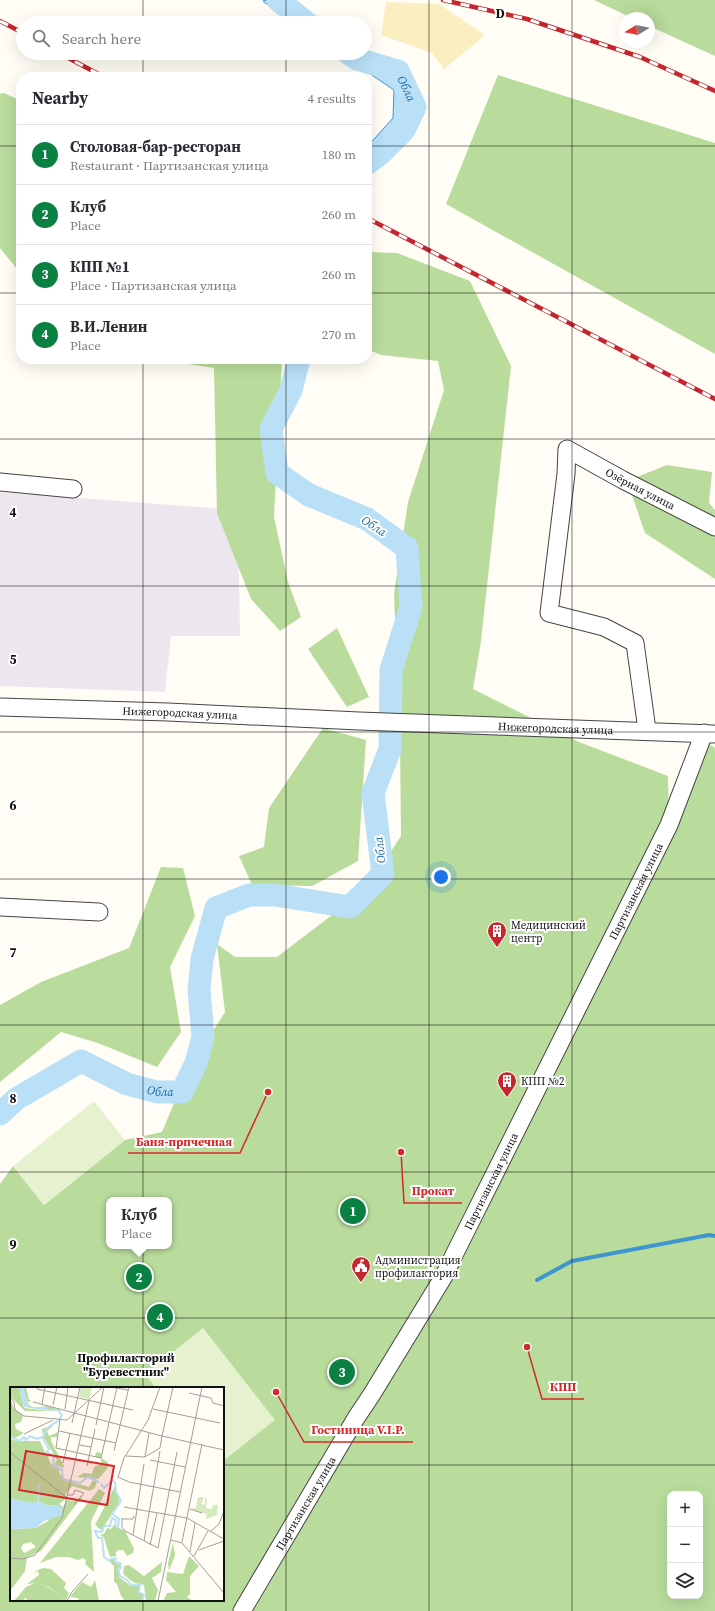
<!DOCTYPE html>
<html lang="en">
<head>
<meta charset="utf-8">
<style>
  body { margin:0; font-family:"Source Serif 4",serif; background:#f2f2f3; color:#2b2b33 }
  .controls { position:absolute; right:12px; bottom:12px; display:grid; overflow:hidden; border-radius:8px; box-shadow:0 4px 16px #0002 }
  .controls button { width:36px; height:36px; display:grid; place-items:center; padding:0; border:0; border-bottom:1px solid #e1e1e2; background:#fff; color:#2b2b33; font:20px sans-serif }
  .compass { position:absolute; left:619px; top:12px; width:36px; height:36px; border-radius:50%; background:#fff; box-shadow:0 4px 16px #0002; rotate:260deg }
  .you { position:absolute; left:441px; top:877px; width:14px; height:14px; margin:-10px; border:3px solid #fff; border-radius:50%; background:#1a73e8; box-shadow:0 0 0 6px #1a73e833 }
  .badge { display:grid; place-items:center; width:26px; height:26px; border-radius:50%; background:#0b8043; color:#fff; font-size:13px; font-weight:700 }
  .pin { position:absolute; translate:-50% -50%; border:2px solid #fff; box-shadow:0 1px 4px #0006 }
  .popup { position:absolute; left:106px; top:1197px; width:66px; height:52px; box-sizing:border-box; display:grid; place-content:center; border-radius:8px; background:#fff; filter:drop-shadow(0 1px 3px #0005); font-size:13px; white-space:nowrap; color:#7c7c81 }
  .popup b { font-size:15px; color:#2b2b33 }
  .popup::after { content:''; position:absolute; left:50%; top:100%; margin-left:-8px; border:8px solid transparent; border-top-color:#fff }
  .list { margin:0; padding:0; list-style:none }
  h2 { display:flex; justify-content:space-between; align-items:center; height:52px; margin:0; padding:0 16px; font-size:17px }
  h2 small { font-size:13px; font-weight:400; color:#7c7c81 }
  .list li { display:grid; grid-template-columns:26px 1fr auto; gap:12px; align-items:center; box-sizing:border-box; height:60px; padding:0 16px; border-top:1px solid #e1e1e2 }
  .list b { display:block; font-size:15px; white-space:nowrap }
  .list p { margin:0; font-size:13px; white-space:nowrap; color:#7c7c81 }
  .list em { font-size:13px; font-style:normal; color:#7c7c81 }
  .icon { flex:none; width:22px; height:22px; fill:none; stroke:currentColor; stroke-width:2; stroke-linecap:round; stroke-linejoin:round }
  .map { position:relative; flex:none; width:715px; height:1611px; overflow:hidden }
  .search { position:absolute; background:#fff; box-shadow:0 4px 16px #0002; left:16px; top:16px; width:356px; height:44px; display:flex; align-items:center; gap:10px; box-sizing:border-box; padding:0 14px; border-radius:22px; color:#7c7c81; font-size:15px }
  .panel { position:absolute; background:#fff; box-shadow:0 4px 16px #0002; left:16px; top:72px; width:356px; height:292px; border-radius:16px }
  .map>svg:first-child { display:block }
  .industrial { fill:#eee6ef }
  .forest { fill:#b9dc9c; fill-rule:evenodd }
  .sand { fill:#fbeec1 }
  .pitch { fill:#e6f2cf }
  .water { fill:#b9e0f7; stroke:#3f96cf }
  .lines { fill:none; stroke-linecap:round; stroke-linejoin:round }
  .stream { stroke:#3f96cf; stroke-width:4 }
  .river { stroke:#b9e0f7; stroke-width:23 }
  .minor-casing { stroke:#444; stroke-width:19 }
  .minor { stroke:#fff; stroke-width:17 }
  .rail-casing { stroke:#c4262e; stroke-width:4.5 }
  .rail { stroke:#fff; stroke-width:3; stroke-dasharray:9; stroke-linecap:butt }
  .grid { fill:none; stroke:#111; stroke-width:1; stroke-opacity:0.55 }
  .labels { text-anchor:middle; stroke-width:4; stroke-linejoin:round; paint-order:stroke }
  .street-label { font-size:11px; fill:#111; stroke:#fff }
  .poi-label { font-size:11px; fill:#111; stroke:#fff; text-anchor:start }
  .water-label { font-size:12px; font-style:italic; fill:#1768a6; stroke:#fff }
  .neighbourhood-label { font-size:12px; font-weight:bold; fill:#111; stroke:#fff }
  .inset-river { fill:none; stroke:#b9e0f7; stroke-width:2 }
  .inset-road { fill:none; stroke:#a09f9a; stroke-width:1 }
  .view { fill:#d62828; fill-opacity:0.15; stroke:#d62828; stroke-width:2 }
  .inset-edge { fill:none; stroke:#111; stroke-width:2 }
  .grid-label { font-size:13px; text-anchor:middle; font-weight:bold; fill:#111; stroke:#fff; stroke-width:4; stroke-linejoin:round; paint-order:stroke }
  .leader { fill:none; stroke:#d62828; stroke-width:1.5 }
  .callout-dot { fill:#d62828; stroke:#fff; stroke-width:1.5 }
  .callout-label { font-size:12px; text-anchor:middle; font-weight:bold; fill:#d62828; stroke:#fff; stroke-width:4; stroke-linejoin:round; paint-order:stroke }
</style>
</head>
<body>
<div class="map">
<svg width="715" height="1611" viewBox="0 0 715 1611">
  <rect width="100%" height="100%" fill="#fffdf5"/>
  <path class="industrial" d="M0,492l238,18 2,126h-69l-6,56 -165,-6z"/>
  <path class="forest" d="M594,0h121v56l-66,-30v-8h-17z
    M498,75l217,68v211l-269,-150z
    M4,93l17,8v173l-21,-26v-154z
    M367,252l30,1 73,28 41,85 -30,275 -8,48 106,53 89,34 1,48 39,-81 7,5v863h-715v-427l13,-18 31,39 81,-65 37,-8 25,-60 38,-60 -8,-68 18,13h42l89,-68 35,-53 -1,-99 -6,-143 14,-92 36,-112 -6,-29 -57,-6 -14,-6zM109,1200h60v46h-60zM11,1388h212v212h-212zM670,1494h30v102h-30z
    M156,359h126l-8,158 14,65 13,35 -21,14 -29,-32 -34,-86 -3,-145z
    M667,465l45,7 -3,31 6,7v69l-70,-46 -18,-52z
    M337,628l32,69 -22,10 -39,-58z
    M323,728l43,12 -8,121 -46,25 -60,-1 -13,-29 25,-9 5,-39z
    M161,867l22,1 12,48 -25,51 11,65 -24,35 -59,-24 -37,-11 -61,50v-77l41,-23 88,-34z"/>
  <path class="sand" d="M386,2l53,2 46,31 -41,34 -12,-16 -51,-18z"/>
  <path class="pitch" d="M94,1101l31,39 -81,65 -31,-39z
    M203,1328l72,92 -52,41v-73h-67l-11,-14z"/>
  <path class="water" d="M266,0h12l29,23h-16l-28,-22z
    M339,53h9l9,6 41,12 17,36 -11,23 -24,24 -13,10v-17l26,-29 1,-28z"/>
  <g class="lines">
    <path class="stream" d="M537,1280l35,-19 137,-26 6,1"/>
    <g class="river">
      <path d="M278,0l29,23"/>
      <path id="s1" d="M348,53l9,6 41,12 17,36 -11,23 -24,24 -13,10"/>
      <path id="s2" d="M0,1114l16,-15 65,-38 46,23 30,8h25l14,-29 7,-26 -4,-47 3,-31 14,-51 33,-13h26l75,12 33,-33 -10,-81 17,-44 1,-79 20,-63 -4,-59 -40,-29 -58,-24 -32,-22 -6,-44 20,-39 8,-31"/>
    </g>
    <g class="minor-casing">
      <g id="minor">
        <path d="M0,482l73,7"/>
        <path id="s3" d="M0,707l168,5 191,9 354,13"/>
        <path id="s4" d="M647,730l-12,-87 -31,-16 -55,-14 17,-139 1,-25 56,31 92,47"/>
        <path d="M0,907l99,5"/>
        <path id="s5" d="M242,1611l114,-193 16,-24 72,-118 10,-21 215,-430 35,-92"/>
      </g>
    </g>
    <use href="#minor" class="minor"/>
    <g class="rail-casing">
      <path id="rail" d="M443,0l84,19 113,38 75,34
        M0,21l23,12
        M59,53l45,24
        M367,218l348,181"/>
    </g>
    <use href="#rail" class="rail"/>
  </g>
  <path class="grid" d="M143,0v23M286,0v23M429,0v1611M572,0v1611M143,53v24M286,53v24M0,146h21M367,146h348M0,293h21M367,293h348M143,359v1029M286,359v1252M0,439h715M0,586h715M0,732h715M0,879h715M0,1025h715M0,1172h715M0,1318h715M0,1465h11M223,1465h492M143,1600v11"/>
  <defs>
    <g id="building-pin" transform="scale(1)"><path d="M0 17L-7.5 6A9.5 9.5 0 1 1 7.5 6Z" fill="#c4262e" stroke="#fff"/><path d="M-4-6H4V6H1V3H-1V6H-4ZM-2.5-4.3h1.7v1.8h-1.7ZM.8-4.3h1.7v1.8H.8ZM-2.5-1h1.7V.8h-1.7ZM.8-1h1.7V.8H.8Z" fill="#fff"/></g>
    <g id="civic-pin" transform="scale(1)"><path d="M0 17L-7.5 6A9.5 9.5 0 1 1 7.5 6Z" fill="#c4262e" stroke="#fff"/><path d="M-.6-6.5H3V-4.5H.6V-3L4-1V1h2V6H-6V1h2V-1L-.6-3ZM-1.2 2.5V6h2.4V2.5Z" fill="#fff"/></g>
  </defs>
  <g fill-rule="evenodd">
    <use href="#building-pin" x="497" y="931"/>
    <use href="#building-pin" x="507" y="1081"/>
    <use href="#civic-pin" x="361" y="1266"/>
  </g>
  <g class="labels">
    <g class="street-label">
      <text dy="4" stroke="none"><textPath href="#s4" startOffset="428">Озёрная улица</textPath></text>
      <text dy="4" stroke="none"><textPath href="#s3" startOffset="180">Нижегородская улица</textPath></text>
      <text dy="4" stroke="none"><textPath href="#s3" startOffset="556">Нижегородская улица</textPath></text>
      <text dy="4" stroke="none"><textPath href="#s5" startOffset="821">Партизанская улица</textPath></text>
      <text dy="4" stroke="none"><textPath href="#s5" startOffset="497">Партизанская улица</textPath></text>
      <text dy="4" stroke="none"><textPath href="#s5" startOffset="125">Партизанская улица</textPath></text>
    </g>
    <g class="poi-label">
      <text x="511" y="929">Медицинский<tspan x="511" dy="13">центр</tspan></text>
      <text x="521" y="1085">КПП №2</text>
      <text x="375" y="1264">Администрация<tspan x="375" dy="13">профилактория</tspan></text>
    </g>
    <g class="water-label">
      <text dy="4" stroke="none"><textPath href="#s1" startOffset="73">Обла</textPath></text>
      <text transform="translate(374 526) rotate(32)" y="4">Обла</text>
      <text transform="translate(380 850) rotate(-97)" y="4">Обла</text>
      <text dy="4" stroke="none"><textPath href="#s2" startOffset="183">Обла</textPath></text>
    </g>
    <g class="neighbourhood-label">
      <text x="126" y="1362">Профилакторий<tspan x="126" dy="14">"Буревестник"</tspan></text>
    </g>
  </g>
  <g transform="translate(10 1387)">
    <rect width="214" height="214" fill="#fffdf5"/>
    <path d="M71,0h11l-3,12 -10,-2zM188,110h6l-3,7 4,1v-8l2,2 -1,9 6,1 1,-4h5l-1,10 -11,4 1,-5 -17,-5 6,-1z" fill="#d5ebbd"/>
    <path d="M0,0h9l5,21 27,3 -9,-3 -5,1 -8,-2 -6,-20h3l3,13 3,1 -4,1 2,4 5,2 12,-2 13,3v2h-35l-15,-15zM0,11l4,10 9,8 -2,6 -6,2 1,5 8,4 -11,6 -3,-3zM43,39l-6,5 2,5 9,-4 -1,5h-6v4l14,27 -11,-3 3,-5 -14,-24 -1,-7zM0,52l7,2h23l5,11 5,4 -2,1 3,7 9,5 -1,3 5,8 25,7 4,-7 4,2 -3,7 -5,2 -17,-5 -7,9 2,3 -8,6 4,3 4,-7 7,1 8,-5 -1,5 -3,1 -37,49 -14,6 -2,14 -15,20v-62l26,-1 12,-7 11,-15 -13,-1 -6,-4 -8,2 -22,-4zM21,155l5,5 -12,6 -3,-5 2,-4zM86,65l5,1v5l7,4 1,4 -7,9 -4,4 -21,-2 7,-4 8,1 2,-7 8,-4 -2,-5 -5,-1zM105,99l5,17 -19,27 -6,-5zM89,102l6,4 -14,28 3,51 -9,-8 1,-4 -3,-2 -5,2 -9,-3h-13l-16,6zM104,138l11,6 9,18 -1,4 -6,3 -4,-6h-4l-3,2v4l-6,1 -6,-19 -4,-4h4l3,-6 4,1zM163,156l2,12 -6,16 -1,-8zM179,169l10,10 -9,10v18l-3,3 6,4h-30l4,-8 9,-1 -10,-12 1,-8 16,2zM104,171l2,5 4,1 1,4 -3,1 1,8 12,9 9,-1 -1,7 4,3 -1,6h-17l-4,-5 -4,-12 -3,-2v-16l-6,-6zM152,175l-1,10 -9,6 6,12 -3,11h-9l-2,-16 -11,-3 -10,-8 1,-8 5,-1 15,11zM33,181l8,1 15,14 -2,5 5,5 -3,8h-38l-3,-4 -1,4h-10l12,-14 9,-4 11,3 19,13 -18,-13 -12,-3 -8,1 12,-9 -1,-4 -4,2 2,-2zM85,193l4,21h-20l-1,-3 -8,-1 12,-15 9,5z" fill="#b9dc9c" fill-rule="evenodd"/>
    <path d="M9,0h4l6,20h17l6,4 -28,-4zM0,112l22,4 8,-2 6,4 13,1 3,2v7l-18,6 -8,7 -26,1z" fill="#b9e0f7"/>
    <path class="inset-river" d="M0,50l10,4 4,-4 2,3 4,-4 7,3 5,-2 7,12 -2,3 7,4 -1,10 9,3 1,10 17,4 8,-6 11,5M33,51l3,-9 13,-9 3,-5 -4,-5h-7M91,97l3,4 8,-7 3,1 1,10 5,9 -9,13 7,5 -1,9 -3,-3 1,-5 -4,-2 -2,8h-6l-2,6 -7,-1 3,7h4l2,19 4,3 8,-2 -1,4 5,1 1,5 -3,1 2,7 7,4 4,5 9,-1 -1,8 5,3 -2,6M28,113l1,-17"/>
    <path class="inset-road" d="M27,0v2l96,21M101,0l17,3M150,0l-12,33 -24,38 -6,19 11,5 51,10M163,0l-11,49 62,14M179,6l22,5 2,5 11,3M0,10l4,5 1,8 9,6 43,4 36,-33M23,15l129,34 -2,12 -15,9M32,17l3,-17M43,18l4,-18M55,22l3,-22M143,22l67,14M50,33l-4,28 45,10 16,-71M62,36l8,-36M86,38l8,-38M49,44l57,12M14,47l29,-14M69,58l12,2M104,64l15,-64M0,65l57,46M116,69l19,1M135,70l4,-24M140,73l35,7M53,76l7,-30M77,79l8,-37M58,108h5l2,-5 9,3 -10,12M114,120l63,11 37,21M180,122l12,4M112,131v9l3,4 33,17 19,-96M112,132h11l1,-3M200,145l9,-8 5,-13M123,148l11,-71M161,153l11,3 42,50M134,154l16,-90M172,155l20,-98M140,158l7,-32M189,163l25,-9M180,165l5,-29M184,169l14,-25M0,171l13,1 12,-4 27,-37 27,-117M57,214l5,-9 16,-18M148,214l44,-214"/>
    <path class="view" d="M16,64l88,15 -7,39 -88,-15z"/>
    <rect width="214" height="214" class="inset-edge"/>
  </g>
  <g class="grid-label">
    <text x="500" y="18">D</text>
    <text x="13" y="517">4</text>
    <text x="13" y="664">5</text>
    <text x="13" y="810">6</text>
    <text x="13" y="957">7</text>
    <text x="13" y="1103">8</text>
    <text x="13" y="1249">9</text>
  </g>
  <path class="leader" d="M268 1092L240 1153H128M401 1152L404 1203H462M527 1347L542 1399H584M276 1392L304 1442H413"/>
  <g class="callout-dot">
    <circle cx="268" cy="1092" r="4"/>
    <circle cx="401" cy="1152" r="4"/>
    <circle cx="527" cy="1347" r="4"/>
    <circle cx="276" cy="1392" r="4"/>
  </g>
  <g class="callout-label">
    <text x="184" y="1146">Баня-прпчечная</text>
    <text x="433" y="1195">Прокат</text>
    <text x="563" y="1391">КПП</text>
    <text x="358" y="1434">Гостиница V.I.P.</text>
  </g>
</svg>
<div class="controls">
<button>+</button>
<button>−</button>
<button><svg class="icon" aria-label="layers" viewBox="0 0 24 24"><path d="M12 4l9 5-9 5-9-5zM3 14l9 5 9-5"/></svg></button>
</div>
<svg class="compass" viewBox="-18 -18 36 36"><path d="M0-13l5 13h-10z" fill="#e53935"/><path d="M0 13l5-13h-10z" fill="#7c7c81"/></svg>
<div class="you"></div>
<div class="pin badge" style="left:353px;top:1211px">1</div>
<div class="pin badge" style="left:139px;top:1277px">2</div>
<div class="popup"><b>Клуб</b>Place</div>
<div class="pin badge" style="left:342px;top:1372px">3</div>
<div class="pin badge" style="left:160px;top:1317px">4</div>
<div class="search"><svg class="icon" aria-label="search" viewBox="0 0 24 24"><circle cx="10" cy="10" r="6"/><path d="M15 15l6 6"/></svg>Search here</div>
<section class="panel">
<h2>Nearby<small>4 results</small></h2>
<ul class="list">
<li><span class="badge">1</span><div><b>Столовая-бар-ресторан</b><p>Restaurant · Партизанская улица</p></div><em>180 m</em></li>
<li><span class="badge">2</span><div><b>Клуб</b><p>Place</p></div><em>260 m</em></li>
<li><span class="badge">3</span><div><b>КПП №1</b><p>Place · Партизанская улица</p></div><em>260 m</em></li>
<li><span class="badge">4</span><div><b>В.И.Ленин</b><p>Place</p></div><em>270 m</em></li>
</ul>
</section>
</div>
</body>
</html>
